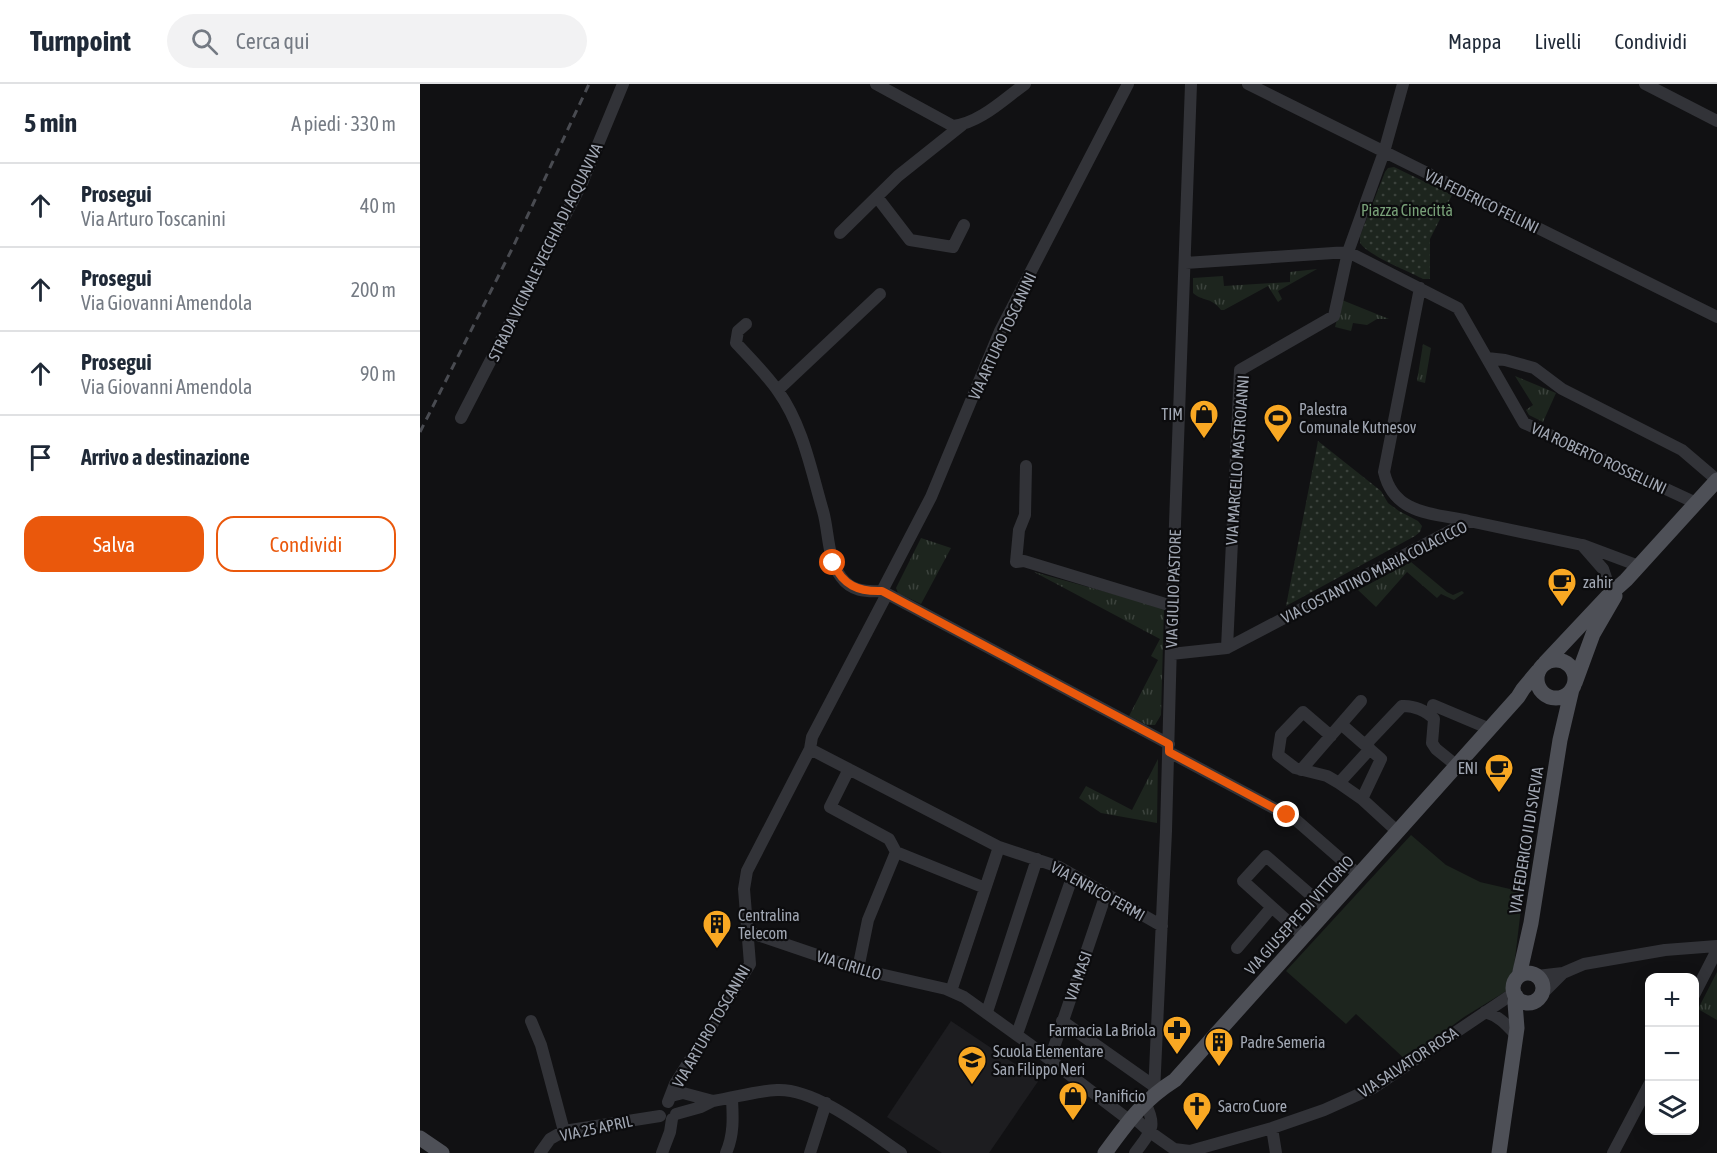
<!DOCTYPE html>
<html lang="it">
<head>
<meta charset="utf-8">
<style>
  body { margin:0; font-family:"Asap Condensed",sans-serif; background:#f2f2f3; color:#1f2937 }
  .controls { position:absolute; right:18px; bottom:18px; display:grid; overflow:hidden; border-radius:12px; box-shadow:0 3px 15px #0003 }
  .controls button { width:54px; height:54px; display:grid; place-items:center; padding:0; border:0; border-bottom:2px solid #e0e1e3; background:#fff; color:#1f2937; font:30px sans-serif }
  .stop { position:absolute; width:18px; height:18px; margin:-14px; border:4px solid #ea580c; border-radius:50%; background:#fff }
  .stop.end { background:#ea580c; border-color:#fff; box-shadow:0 2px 6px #0008 }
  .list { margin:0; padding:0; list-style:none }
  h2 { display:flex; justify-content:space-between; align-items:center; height:78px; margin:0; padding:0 24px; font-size:26px }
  h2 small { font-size:20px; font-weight:400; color:#747a83 }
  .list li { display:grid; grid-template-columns:39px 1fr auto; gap:18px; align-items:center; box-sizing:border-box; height:84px; padding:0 24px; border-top:2px solid #e0e1e3 }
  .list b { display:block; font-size:22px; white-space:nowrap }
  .list p { margin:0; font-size:20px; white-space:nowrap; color:#747a83 }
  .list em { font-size:20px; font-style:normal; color:#747a83 }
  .actions { display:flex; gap:12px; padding:18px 24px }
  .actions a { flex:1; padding:14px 0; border:2px solid #ea580c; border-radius:18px; text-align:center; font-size:21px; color:#ea580c }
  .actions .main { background:#ea580c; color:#fff }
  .icon { flex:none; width:33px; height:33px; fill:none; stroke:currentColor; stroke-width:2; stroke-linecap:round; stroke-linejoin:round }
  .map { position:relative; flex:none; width:1297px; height:1069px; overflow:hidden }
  header { display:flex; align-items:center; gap:36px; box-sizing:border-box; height:84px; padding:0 30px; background:#fff; border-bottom:2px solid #e0e1e3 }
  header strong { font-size:28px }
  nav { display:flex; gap:33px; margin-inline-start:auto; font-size:21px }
  .search { width:420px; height:54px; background:#f2f2f3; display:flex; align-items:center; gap:15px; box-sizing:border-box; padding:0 21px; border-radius:33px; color:#747a83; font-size:22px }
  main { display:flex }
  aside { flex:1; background:#fff }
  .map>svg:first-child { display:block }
  .built { fill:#1d1d20 }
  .grass { fill:url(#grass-tufts) }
  .park { fill:url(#park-dots) }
  .pitch { fill:#1d251e }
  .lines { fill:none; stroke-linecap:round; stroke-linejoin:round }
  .minor { stroke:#323338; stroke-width:12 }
  .major { stroke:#4e5057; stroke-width:15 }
  .rail { stroke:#494b51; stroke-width:3; stroke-dasharray:8 6; stroke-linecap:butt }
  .route { stroke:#ea580c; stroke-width:8 }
  .labels { text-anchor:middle; stroke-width:4.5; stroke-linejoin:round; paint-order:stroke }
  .street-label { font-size:16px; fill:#a2a8b4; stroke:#0c0c0e }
  .park-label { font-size:16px; fill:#78a078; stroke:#0c0c0e }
  .poi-label { font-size:16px; fill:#a2a8b4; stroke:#0c0c0e; text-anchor:start }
</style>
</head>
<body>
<header>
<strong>Turnpoint</strong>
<div class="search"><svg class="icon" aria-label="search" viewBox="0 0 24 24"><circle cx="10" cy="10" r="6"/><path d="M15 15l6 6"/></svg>Cerca qui</div>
<nav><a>Mappa</a><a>Livelli</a><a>Condividi</a></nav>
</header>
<main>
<aside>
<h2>5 min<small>A piedi · 330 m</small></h2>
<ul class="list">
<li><svg class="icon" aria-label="ahead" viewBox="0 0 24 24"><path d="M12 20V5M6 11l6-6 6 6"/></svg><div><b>Prosegui</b><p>Via Arturo Toscanini</p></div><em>40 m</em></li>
<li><svg class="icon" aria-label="ahead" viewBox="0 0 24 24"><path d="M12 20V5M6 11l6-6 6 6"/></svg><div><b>Prosegui</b><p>Via Giovanni Amendola</p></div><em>200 m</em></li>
<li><svg class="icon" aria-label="ahead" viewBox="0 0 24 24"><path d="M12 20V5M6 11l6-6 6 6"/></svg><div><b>Prosegui</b><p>Via Giovanni Amendola</p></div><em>90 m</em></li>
<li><svg class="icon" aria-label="arrive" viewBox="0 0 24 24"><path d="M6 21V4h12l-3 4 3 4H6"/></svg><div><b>Arrivo a destinazione</b></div></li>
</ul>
<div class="actions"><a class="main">Salva</a><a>Condividi</a></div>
</aside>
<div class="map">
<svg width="1297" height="1069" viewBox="0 0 1297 1069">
  <defs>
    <pattern id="grass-tufts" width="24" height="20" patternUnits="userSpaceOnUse" patternTransform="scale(1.5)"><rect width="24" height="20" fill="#1d251e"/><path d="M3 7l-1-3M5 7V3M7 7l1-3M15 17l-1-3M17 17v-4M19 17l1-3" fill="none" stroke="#3b423c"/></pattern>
    <pattern id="park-dots" width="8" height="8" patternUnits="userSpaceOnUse" patternTransform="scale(1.5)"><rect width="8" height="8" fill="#1d251e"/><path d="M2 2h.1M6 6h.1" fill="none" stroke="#3b423c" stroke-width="1.8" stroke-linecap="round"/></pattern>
  </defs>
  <rect width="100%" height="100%" fill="#111113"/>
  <path class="built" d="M531,937l88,59 -50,73h-47l-55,-36z"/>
  <path class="grass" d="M897,185l-39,22 4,8 -4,3 -10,-16 -44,24h-3c-11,-14 -18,-8 -28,-17v-15l30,-2 1,10 66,-4v-10z
    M922,216l47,19h-12l-10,6 -14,-2 -2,8 -16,-4z
    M1003,260l8,4 -6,35 -8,-2z
    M1095,292l41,17 -13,29 -14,-7 -3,-5 7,-5z
    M501,454l30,10 -30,56 -23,-11 -2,-5z
    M991,478l36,30 6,3 9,-4 2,2 -10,7 -13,-6 -4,4 -30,-26 -31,35 -18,-17z
    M614,488l130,36 -3,107 -6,10h-8l-18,-9 29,-56 -7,-4 9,-17z
    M738,675l-1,64 -56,-10 -22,-15 7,-12 46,24z
    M1297,888v48l-19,-11z"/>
  <path class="park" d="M974,83l58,28 -22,44v40h-7c-15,-8 -54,-23 -63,-36v-7l25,-64 3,-4z
    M898,357l63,50 7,12 11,8 19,10 4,5 -2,6 -5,4 -129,70z"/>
  <path class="pitch" d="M991,751l35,30 34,17 43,10 -9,75 -6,15v8l-44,27 -58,43 -50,-46 -10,10 -60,-53z"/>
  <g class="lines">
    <path class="minor" d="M456,0l77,42c27,-3 51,-27 72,-42
      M828,0l469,233
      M1225,0l72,37
      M457,113l33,43 43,7 11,-22
      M420,149l58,-57 64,-51
      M765,179l163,-11 110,56 66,115 172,80
      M1000,204l-36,184c10,43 49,41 85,49
      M326,240l-8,7 -2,12c14,15 30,31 42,48 25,35 33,79 45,120 6,21 4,47 18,66 10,14 24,15 41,14l287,153
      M1067,274l18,2 29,8 28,21 120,61 35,30
      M358,306l102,-96
      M41,334l121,-235 41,-99
      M606,382l-1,49 -6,15 -3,32 8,-1 148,45
      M1163,461l56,21
      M462,507l49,-94 69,-166 128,-247
      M807,564l13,-278 94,-54 14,-64 36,-100 19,-68
      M751,570l56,-6 242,-127 113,24 21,24 8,24
      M1013,621l57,24
      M921,640l40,35 -19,40
      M911,652l-28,-24 -22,23 -3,20 17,13 32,8 12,7 23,16 36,33
      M945,661l37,-39c11,-1 25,5 32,13l-2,24 4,6 21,17
      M390,665l189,98 60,20 103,59
      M749,668l127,68 63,55
      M429,685l-19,38 59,32 7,13 89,36
      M881,686l60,-69
      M919,699l31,-34
      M329,848l109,37 88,20 18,8 64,46 101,77
      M884,852l-61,-55 23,-25 62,54
      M817,864l35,-41
      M438,885l10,-49 28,-68
      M1117,892l26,-3
      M531,907l48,-144
      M1122,910l21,-21 21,-9 81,-14 52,-4
      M1274,911l23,-45
      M567,928l50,-153
      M1065,928c14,4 21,12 31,23
      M111,937l10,24 23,86
      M642,937l92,65
      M597,950l56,-159
      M630,975l56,-165
      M734,1009l12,-262 6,-225 19,-522
      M251,1012l12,-3 30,8 -12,6 -25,7
      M293,1017c21,-3 42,-10 64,-11 39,-2 93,42 124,63
      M248,1018l7,-18 75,-120 -6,-75 3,-18 63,-122 2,-12 75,-143
      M712,1032l18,16 24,17 16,2 82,-23 52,-18 49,-22 135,-91 7,-2
      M852,1044l4,25
      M120,1069l10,-14 14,-8 96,-15
      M242,1069l8,-21 2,-13
      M306,1069c8,-18 7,-36 6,-54
      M390,1069l16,-50
      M715,1069c15,-21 23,-25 10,-50
      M1193,1069l37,-70"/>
    <path class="major" d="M1117 595a19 19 0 1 1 38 0a19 19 0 1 1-38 0Z
      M1125,579l63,-67 18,-16 91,-100
      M1155,599l18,-49 22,-38
      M1093 904a15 15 0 1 1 30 0a15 15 0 1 1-30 0Z
      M1099,892l12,-53 29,-183 12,-51
      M0,1054l22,15
      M685,1069c23,-31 37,-52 70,-73l343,-383 5,-8 15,-18
      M1079,1069l18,-125 -2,-25 1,-7"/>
    <path class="rail" d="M0,348l93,-185 76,-163"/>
  </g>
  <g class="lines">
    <path class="route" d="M413,479c10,22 25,29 49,28l287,153v8l118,63"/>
  </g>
  <defs>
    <g id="shop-pin" transform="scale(1.5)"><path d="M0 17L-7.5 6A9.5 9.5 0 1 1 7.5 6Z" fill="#f9a823" stroke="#0c0c0e"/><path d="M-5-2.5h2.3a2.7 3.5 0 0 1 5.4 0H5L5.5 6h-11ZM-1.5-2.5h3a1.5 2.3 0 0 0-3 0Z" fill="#111"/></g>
    <g id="stadium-pin" transform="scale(1.5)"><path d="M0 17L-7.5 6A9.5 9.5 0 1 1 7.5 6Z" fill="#f9a823" stroke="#0c0c0e"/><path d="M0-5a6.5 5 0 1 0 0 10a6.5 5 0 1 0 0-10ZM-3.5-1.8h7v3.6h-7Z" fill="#111"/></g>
    <g id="cafe-pin" transform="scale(1.5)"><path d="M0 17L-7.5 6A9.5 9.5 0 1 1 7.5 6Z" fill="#f9a823" stroke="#0c0c0e"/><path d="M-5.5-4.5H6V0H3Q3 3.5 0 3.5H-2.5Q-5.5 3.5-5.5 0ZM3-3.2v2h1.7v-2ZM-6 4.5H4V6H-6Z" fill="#111"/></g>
    <g id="building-pin" transform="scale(1.5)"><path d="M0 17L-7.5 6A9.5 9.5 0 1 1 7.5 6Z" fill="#f9a823" stroke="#0c0c0e"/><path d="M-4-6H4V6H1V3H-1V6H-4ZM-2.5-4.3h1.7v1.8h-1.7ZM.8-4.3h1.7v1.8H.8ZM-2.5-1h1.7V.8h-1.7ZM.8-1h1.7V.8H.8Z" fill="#111"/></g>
    <g id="pharmacy-pin" transform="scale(1.5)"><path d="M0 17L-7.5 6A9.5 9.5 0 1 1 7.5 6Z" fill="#f9a823" stroke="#0c0c0e"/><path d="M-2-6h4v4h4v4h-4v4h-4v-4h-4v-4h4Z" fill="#111"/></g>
    <g id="school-pin" transform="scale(1.5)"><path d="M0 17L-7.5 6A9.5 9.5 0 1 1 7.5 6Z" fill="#f9a823" stroke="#0c0c0e"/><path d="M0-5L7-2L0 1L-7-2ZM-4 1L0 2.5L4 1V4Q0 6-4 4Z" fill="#111"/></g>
    <g id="church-pin" transform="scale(1.5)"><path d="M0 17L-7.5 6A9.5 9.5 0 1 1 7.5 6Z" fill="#f9a823" stroke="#0c0c0e"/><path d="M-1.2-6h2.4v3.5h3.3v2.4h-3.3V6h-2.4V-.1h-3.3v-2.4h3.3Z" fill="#111"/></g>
  </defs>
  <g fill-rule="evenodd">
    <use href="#shop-pin" x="784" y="330"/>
    <use href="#stadium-pin" x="858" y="334"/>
    <use href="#cafe-pin" x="1142" y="498"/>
    <use href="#cafe-pin" x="1079" y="684"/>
    <use href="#building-pin" x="297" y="840"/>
    <use href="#pharmacy-pin" x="757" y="946"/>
    <use href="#building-pin" x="799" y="958"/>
    <use href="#school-pin" x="552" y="976"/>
    <use href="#shop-pin" x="653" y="1012"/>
    <use href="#church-pin" x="777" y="1022"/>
  </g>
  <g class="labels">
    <g class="street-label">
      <text transform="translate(1062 117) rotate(26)" y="6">VIA FEDERICO FELLINI</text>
      <text transform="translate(125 168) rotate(-64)" y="6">STRADA VICINALE VECCHIA DI ACQUAVIVA</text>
      <text transform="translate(582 252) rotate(-65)" y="6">VIA ARTURO TOSCANINI</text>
      <text transform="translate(1179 374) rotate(25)" y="6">VIA ROBERTO ROSSELLINI</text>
      <text transform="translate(817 376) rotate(-86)" y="6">VIA MARCELLO MASTROIANNI</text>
      <text transform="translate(954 488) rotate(-27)" y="6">VIA COSTANTINO MARIA COLACICCO</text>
      <text transform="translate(753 505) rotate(-88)" y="6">VIA GIULIO PASTORE</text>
      <text transform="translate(1106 756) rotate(-81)" y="6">VIA FEDERICO II DI SVEVIA</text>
      <text transform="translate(678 807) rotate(29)" y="6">VIA ENRICO FERMI</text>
      <text transform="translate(879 831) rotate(-48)" y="6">VIA GIUSEPPE DI VITTORIO</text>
      <text transform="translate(429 881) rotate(17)" y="6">VIA CIRILLO</text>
      <text transform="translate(658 892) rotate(-71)" y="6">VIA MASI</text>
      <text transform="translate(291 942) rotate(-60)" y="6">VIA ARTURO TOSCANINI</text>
      <text transform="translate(988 978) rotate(-33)" y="6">VIA SALVATOR ROSA</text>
      <text transform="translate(176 1044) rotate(-12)" y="6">VIA 25 APRIL</text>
    </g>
    <g class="park-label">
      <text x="987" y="132">Piazza Cinecittà</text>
    </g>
    <g class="poi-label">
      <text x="879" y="331">Palestra<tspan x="879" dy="18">Comunale Kutnesov</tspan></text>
      <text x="763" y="336" text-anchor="end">TIM</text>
      <text x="1163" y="504">zahir</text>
      <text x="1058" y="690" text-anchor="end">ENI</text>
      <text x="318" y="837">Centralina<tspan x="318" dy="18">Telecom</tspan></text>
      <text x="736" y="952" text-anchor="end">Farmacia La Briola</text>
      <text x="820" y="964">Padre Semeria</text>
      <text x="573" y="973">Scuola Elementare<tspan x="573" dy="18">San Filippo Neri</tspan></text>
      <text x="674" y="1018">Panificio</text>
      <text x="798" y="1028">Sacro Cuore</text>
    </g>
  </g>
</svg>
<div class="controls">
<button>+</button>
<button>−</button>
<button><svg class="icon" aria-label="layers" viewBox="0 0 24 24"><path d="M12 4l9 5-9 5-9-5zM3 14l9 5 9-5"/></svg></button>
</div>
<div class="stop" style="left:413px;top:479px"></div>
<div class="stop end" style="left:867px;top:731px"></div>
</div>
</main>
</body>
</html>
